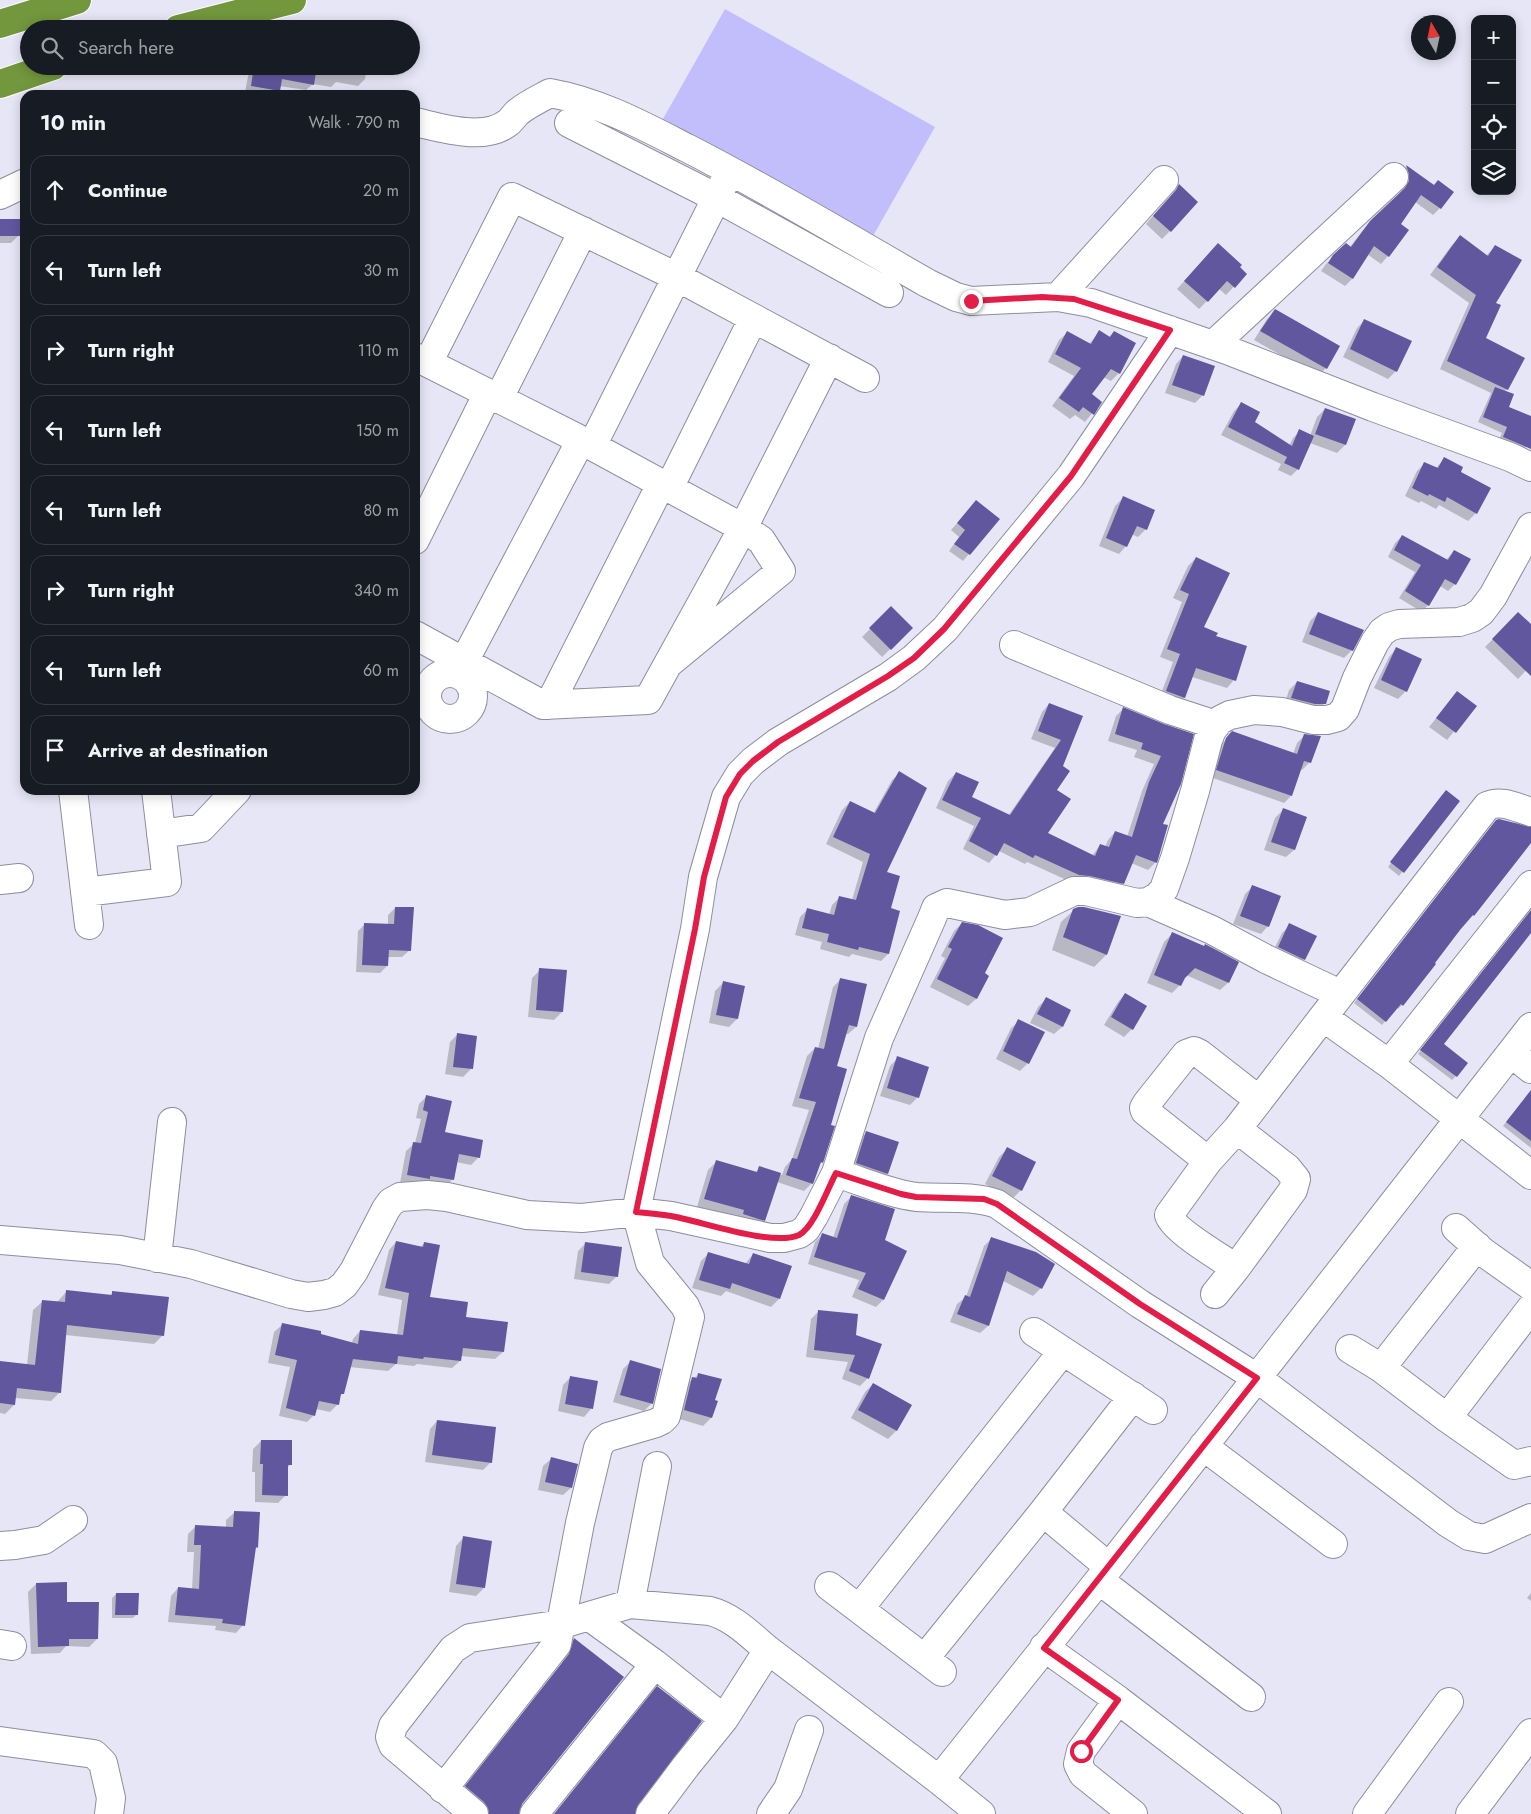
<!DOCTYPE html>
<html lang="en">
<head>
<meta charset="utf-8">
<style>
  body { margin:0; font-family:Jost,sans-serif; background:#20242c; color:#f1f3f6 }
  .controls { position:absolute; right:15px; top:15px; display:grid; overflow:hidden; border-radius:10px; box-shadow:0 2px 12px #0003 }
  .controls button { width:45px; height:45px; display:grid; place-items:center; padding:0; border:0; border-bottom:1px solid #363941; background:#171b24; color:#f1f3f6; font:25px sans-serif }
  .compass { position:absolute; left:1411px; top:15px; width:45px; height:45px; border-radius:50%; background:#171b24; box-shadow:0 2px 12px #0003; rotate:351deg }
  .stop { position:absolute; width:15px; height:15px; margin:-11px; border:4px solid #e11d48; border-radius:50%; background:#fff }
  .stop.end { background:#e11d48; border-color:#fff; box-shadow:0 1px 5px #0008 }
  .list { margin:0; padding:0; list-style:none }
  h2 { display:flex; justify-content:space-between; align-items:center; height:65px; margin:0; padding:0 20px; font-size:21px }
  h2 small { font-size:16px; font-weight:400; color:#9ea1a6 }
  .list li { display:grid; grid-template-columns:32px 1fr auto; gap:15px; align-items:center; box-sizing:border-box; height:70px; margin:0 10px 10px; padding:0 10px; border:1px solid #363941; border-radius:15px }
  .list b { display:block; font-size:19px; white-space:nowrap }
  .list em { font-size:16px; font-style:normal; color:#9ea1a6 }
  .icon { flex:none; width:28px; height:28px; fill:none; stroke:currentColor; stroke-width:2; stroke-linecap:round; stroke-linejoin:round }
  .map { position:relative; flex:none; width:1531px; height:1814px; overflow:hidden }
  .search { position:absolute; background:#171b24; box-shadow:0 2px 12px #0003; left:20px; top:20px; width:400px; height:55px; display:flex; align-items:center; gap:12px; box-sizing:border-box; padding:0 18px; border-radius:28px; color:#9ea1a6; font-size:19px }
  .panel { position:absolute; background:#171b24; box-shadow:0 2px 12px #0003; left:20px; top:90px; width:400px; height:705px; border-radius:15px }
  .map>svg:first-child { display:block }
  .green { fill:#c2befb }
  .shadow { fill:#0003 }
  .building { fill:#60579e }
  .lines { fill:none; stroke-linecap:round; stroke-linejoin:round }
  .minor-casing { stroke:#8d8d9d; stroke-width:30 }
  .highway-casing { stroke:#fff; stroke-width:30 }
  .minor { stroke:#fff; stroke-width:28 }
  .highway { stroke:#72973c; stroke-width:28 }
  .route { stroke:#e11d48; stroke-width:6 }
</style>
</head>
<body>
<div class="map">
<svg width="1531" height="1814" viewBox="0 0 1531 1814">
  <rect width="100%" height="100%" fill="#e6e6f7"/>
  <path class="green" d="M725,9l210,118 -66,116 -210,-117z"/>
  <path class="shadow" d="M250,66h117l-2,13 -7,7 -22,-4 -5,5 -18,-3 -7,6 -27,-4 -1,4 -4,5 -29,-3z
    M1406,167l28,19 6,22 -7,7 -18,-13 -16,23 8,5 -19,26 -7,8 -14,-10 -15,25 -7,7 -24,-15 5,-7 20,-19 4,2 13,-17 35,-34 4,-6v-8l-2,-8z
    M1179,186l-9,45 -8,8 -16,-15z
    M0,221l19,14 -8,8h-11z
    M1460,237l26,19 9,-10v57l-10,35 22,51 -3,3 3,15 24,10v18l-5,12 -5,5 -23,-10 4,-9 -24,-11 13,-29 -51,-24 29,-66 -39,-28 22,-30z
    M1210,253l28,15 8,6 -20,21 -7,-6 -20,20 -22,-20z
    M1275,311l51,57 -8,8 -64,-36 13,-21z
    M1365,320l31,51 -8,8 -45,-22 14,-29z
    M1099,332l10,5 5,-5 5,41 -8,8 -8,-4 -13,18 11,7 -16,20 -10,-7 -5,4 -18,-13 22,-30 -26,-14 11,-22 8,-7 22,11z
    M1183,356l20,39 -8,8 -30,-10 11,-29z
    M1241,404l12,19 36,23 4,-8 7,-7 10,5 7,-19 8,-8 29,10 -9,26 -8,8 -27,-10 -12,26 -7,7 -13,-6 3,-6 -60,-29 13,-24z
    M1445,458l14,14 17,41 -8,8 -29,-16 -3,4 -15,-8 -2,2 -14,-7 12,-25 8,-8 10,6z
    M1123,498l23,31 -8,8 -7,-3 -5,12 -7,8 -20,-8 16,-40z
    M976,502l22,17 -35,42 -14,-10 10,-14 -8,-7z
    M1402,536l44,24 8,-9 1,33 -7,7 -8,-5 -12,19 -6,7 -23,-14 16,-26 -27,-15 7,-14z
    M1196,558l6,70 13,9 30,10 -11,33 -7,8 -35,-11 -8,21 -8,8 -17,-7 14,-37 -13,-5 22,-55 -9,-4 15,-32z
    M891,608l21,20 -30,29 -20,-20z
    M1318,613l34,37 -8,8 -42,-16 8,-21z
    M1518,614l13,12v39l-13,14 -33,-32z
    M1396,649l10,42 -8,8 -24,-11 15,-31z
    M1297,682l27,22 -8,8 -32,-6 5,-16z
    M1457,692l18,14 -28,34 -18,-13z
    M1049,704l32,12 -19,50 -16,68 46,22 8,-11 5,2 3,-7 7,-8 12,5 15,-46 12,-27 -20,-7 3,-7 -29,-9 8,-25 7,-7 41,17 -3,98 -5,38 -8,8 -17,-7 -8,20 -8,8 -44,-9 -44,-20 -2,2 -26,-13 -10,12 -26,-14 11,-23 -38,-18 12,-27 8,-8 14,24 38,19 47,-68 -24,-9 11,-27z
    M1232,733l61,21 4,-11 8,-8 5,27 -8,8 -2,-1 -9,27 -7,7 -74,-26 9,-30z
    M900,773l-15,100 4,36 -1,45 -7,7 -29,-7 -3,3 -29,-8 2,-7 -27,-7 5,-18 8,-8 21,6 3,-10 8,-8 12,3 11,-38 -37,-18 16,-34 8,-8 23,12 19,-34z
    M1442,795l16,6 -59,75 -11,-9z
    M1283,810l22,7 -11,33 -8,7 -22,-7 11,-32z
    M1492,825l39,3v12l-98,123 1,2 -32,40 -4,4 -1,-2 -15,18 -28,-22z
    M1252,887l16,39 -7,8 -28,-10 12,-30z
    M395,908l15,42 -8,7h-14l-1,9 -7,7 -24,-1 2,-41 7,-7 23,1v-10z
    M1074,910l45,7 -13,38 -12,12 -42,-17 9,-28z
    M1531,911v20l-89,113 14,32 -4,4 -34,-26z
    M962,923l21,51 5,2 -12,23 -8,7 -38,-19 15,-29 -4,-2 13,-25z
    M1290,925l14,34 -8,8 -25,-12 11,-22z
    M1172,934l56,49 -8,7 -34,-15 -6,10 -8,8 -25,-10 17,-41z
    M540,970l22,42 -8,8 -26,-3 4,-39z
    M841,979l15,48 -8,7h-3l-9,33 -6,58 -8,37 -4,4 -6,17 -8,8 -27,-9 -13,38 -8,8 -19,-10 -40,-11 11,-37 8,-8 39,11 5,-5 22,7 3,-8 7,-8 17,-49 -17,-4 15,-50 8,-8 3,1 15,-62z
    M723,983l20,4 -6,32 -8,8 -20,-4 6,-32z
    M1125,994l7,35 -8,8 -20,-12 14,-23z
    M1046,999l24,12 -8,16 -8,7 -24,-11 8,-16z
    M1019,1021l9,42 -8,8 -24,-12 15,-31z
    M458,1034l13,35 -8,8 -18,-3 5,-32z
    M898,1058l20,39 -8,8 -30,-9 10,-30z
    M1531,1090v58l-28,-22z
    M427,1096l16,37 36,24 -8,8 -15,-3 -4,18 -8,8 -24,-1 -20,-4 6,-32 9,-8 6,-24 -5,-1 3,-14z
    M866,1133l21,41 -8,8 -31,-11 10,-30z
    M1007,1149l14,41 -8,8 -28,-14 14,-27z
    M852,1196l31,45v59l-7,7 -24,-10 7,-17 -51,-16 7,-22 7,-7 11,3 11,-34z
    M992,1238l49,50 -8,8 -30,-15 -15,45 -8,7 -30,-11 7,-18 9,-7 18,-51z
    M396,1242l24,5 5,-4 4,55 36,20 38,34 -8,7 -35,-3v5l-8,7 -35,-4 -3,2 -18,-2 -8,7 -39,-4 -6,26 -3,3 -2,8 -8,8 -14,-3 -2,6 -7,7 -28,-6 11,-49 -22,-4 6,-31 8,-7 70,18 1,-4 7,-8 37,4 5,-35 -24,-5 11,-45z
    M586,1243l31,33 -8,8 -35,-5 4,-28z
    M709,1253l36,11 8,-10 26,45 -8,8 -45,-16 -5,5 -29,-8 9,-27z
    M67,1291l42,5 4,-4 50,43 -9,9 -89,-9 -5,57 -9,9 -36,-3 -1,7 -9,9 -5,-1v-51l27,3 6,-55 10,-9 14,1z
    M819,1311l35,24 14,43 -8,8 -18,-7 6,-17 -42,-5 5,-38z
    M631,1361l21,42 -8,8 -31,-9 10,-33z
    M699,1374l12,44 -8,8 -27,-8 8,-32z
    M571,1377l26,5 -6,27 -7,8 -26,-6 5,-26z
    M873,1384l38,21 -15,26 -8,8 -37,-21 14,-26z
    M437,1421l54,41 -8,8 -58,-8 5,-33z
    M261,1441l30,23 -4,4 -1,27 -8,8 -23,-1v-30h-3l1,-23z
    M551,1459l20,29 -8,7 -25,-5 5,-24z
    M234,1513l23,34 -3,3 -11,75 -7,8 -21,-3 1,-4 -48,-4 3,-26 7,-8 14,1 2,-37h-7l1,-18 7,-7 31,1v-8z
    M463,1538l21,50 -8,8 -27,-4 7,-46z
    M36,1584l30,19 31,36 -8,8 -23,-1 -6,7 -29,1 -3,-62z
    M1531,1593v8l-4,-3z
    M116,1594l21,20 -4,4h-21v-20z
    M574,1640l-56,174h-39l-21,-20 104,-131 5,-16z"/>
  <path class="building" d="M254,66h63l-3,19 -32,-6 -2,12 -29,-5z
    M1406,165l28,20 4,-5 16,12 -13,17 -20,-14 -20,29 8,6 -20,27 -15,-11 -21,33 -25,-16 5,-8 13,-12 5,4 19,-26 35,-33 4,-7v-7z
    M1179,184l19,18 -27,30 -18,-16 23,-26z
    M0,219h20v17h-20z
    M1460,235l28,21 7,-11 27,15 -26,43 5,2 -15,33 39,20 -17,32 -61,-29 29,-66 -39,-28z
    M1218,243l24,22 -2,2 7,7 -12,14 -8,-7 -19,21 -24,-21z
    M1275,309l65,37 -13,23 -67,-38z
    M1364,319l48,22 -15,31 -47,-23z
    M1099,330l11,7 4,-6 22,12 -16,31 -9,-5 -19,25 10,8 -8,13 -11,-8 -4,5 -20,-14 22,-30 -26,-14 12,-23 24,13z
    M1183,355l32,11 -11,30 -32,-11z
    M1495,387l19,7 -5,13 22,9v33l-28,-12 4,-10 -24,-10z
    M1241,402l19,10 -5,10 37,24 7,-17 15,7 -15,34 -15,-7 3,-6 -59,-30z
    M1325,408l31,11 -10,26 -31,-11z
    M1444,457l19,10 -2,5 30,16 -14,26 -30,-17 -2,5 -16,-8 -1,2 -16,-8 12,-26 14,6z
    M1123,496l32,14 -8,20 -10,-4 -10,21 -21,-9z
    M976,500l24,19 -30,36 -16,-11 11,-14 -8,-7z
    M1402,535l46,25 6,-10 17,9 -15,26 -11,-6 -16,27 -24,-15 16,-26 -27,-15z
    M1196,557l34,16 -26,54 14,6 -2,3 31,10 -11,35 -40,-13 -11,30 -19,-7 14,-37 -13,-5 22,-55 -9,-4z
    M891,606l22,22 -22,22 -22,-22z
    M1318,612l46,18 -11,21 -44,-17z
    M1518,612l13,12v52l-39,-37z
    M1396,647l26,12 -15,33 -26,-12z
    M1297,681l33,10 -4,13h-11l-24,-6z
    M1457,691l20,15 -21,27 -20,-15z
    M1049,703l34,13 -20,50 7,5 -13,19 14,9 -23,34 47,23 5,-12 9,3 6,-16 17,6 17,-55 12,-26 -20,-7 2,-6 -28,-9 8,-27 41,17 30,10 -13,50 -18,40 5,1 -11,38 -21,-8 -12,29 -34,-8 -11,-1 -44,-20 -2,3 -29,-15 -7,13 -28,-15 12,-23 -39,-18 14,-28 23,10 -7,15 38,18 51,-75 -23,-9z
    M1232,731l65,23 7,-20 17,2 -10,27 -7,-2 -12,35 -76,-26 10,-32z
    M899,771l28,17 -40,84 13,4 -9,32 9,3 -11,43 -30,-7 -1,3 -31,-8 2,-8 -27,-6 5,-20 27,7 5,-19 17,4 14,-46 -37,-17 17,-36 25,12z
    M1446,790l14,11 -56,72 -14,-11z
    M1283,808l24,9 -12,33 -24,-8z
    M1499,819l32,8v16l-57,73 -1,-1 -13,15 -25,33 1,1 -33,42 -2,-2 -15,18 -29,-23 139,-179z
    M1252,885l29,11 -12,31 -29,-11z
    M395,907h19l-3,44 -22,-1 -1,16 -26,-1 2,-42 30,1z
    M1078,907h6l37,9 -14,39 -44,-18 10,-28z
    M1531,910v23l-87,111 24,19 -11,14 -37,-27z
    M962,922l16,3 25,13 -18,35 4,3 -12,23 -40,-20 15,-30 -4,-2z
    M1289,923l28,13 -12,24 -27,-13z
    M1172,932l32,14 1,-2 34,18 -10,21 -34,-15 -10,10 -4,8 -27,-11z
    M539,968l28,2 -4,42 -27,-2z
    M840,978l27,6 -10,43 -8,-2 -12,41 10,3 -16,56 4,1 -12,37 -2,-1 -8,22 -27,-9 6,-17 5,1 19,-57 -17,-4 16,-51 9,2z
    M723,981l22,5 -7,33 -22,-4z
    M1125,993l22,13 -14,24 -22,-13z
    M1046,997l25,13 -8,17 -26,-13z
    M1018,1019l27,13 -16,32 -26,-13z
    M457,1033l20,3 -4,33 -20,-2z
    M897,1056l32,11 -10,31 -32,-10z
    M1531,1090v51l-25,-19z
    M426,1095l26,6 -7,31 38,8 -3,18 -21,-4 -5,26 -24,-4v3l-23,-4 6,-33 8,1 7,-31 -5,-2z
    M866,1131l33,11 -11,32 -32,-11z
    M1007,1147l29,15 -14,29 -30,-15z
    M716,1160l41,12 2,-6 22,7 -16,48 -22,-7 1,-4 -40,-11z
    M851,1195l44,14 -10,31 22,11 -23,49 -26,-11 8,-16 -52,-16 8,-24 15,5z
    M991,1237l45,15 19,12 -13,25 -35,-18 -18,55 -32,-12 8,-19 5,2z
    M396,1241l27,6 1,-5 16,3 -10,52 38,5 -2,15 42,5 -4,30 -41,-4 -2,13 -37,-4 -1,2 -25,-3 -1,8 -44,-5 -9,35h-3l-2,11 -20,-4 -4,15 -29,-8 11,-48 -22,-5 7,-32 39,8v3l37,10 2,-14 43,5 6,-42 -24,-5z
    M585,1242l37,5 -4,30 -37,-5z
    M708,1252l41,12 4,-11 39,13 -12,33 -48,-16 -2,6 -31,-9z
    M66,1290l46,5v-4l57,6 -5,39 -97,-11 -6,68 -44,-5 -2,17 -15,-2v-42l35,4 7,-65 23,2z
    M818,1310l40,4 -2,21 26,9 -13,35 -20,-8 6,-16 -41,-5z
    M630,1360l31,9 -8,35 -33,-9z
    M698,1373l24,6 -7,21 3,1 -6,17 -28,-8 8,-33 5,1z
    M570,1376l28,5 -5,28 -28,-5z
    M873,1383l39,22 -15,26 -39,-21z
    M437,1420l59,7 -4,36 -60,-8z
    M261,1440h31v25h-4v31l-26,-1 1,-31h-3z
    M551,1457l27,7 -6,24 -27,-6z
    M234,1511l26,1 -2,36 -2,-1 -11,79 -23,-3 1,-4 -48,-4 3,-28 21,2 2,-44h-7l1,-20 38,2z
    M463,1536l29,5 -7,47 -29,-4z
    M67,1582v20h32l-1,37h-29v7l-31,1 -2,-64z
    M116,1593h23l-1,22h-23z
    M574,1638l50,39 -102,127 -3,10h-30l-1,-6 -4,-6 -19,-16 104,-132z
    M657,1686l45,35 -64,84 -3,9h-81z"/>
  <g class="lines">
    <g class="minor-casing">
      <path id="minor" d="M415,122c27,6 70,20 94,0 3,-3 5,-6 8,-9 9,-8 22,-14 33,-20 50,9 92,32 137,55 82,42 160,89 240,135l29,14 15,4 87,-4 33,6 136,47 146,57 137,50 21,10
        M569,123l148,75 172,95
        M0,195l25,-12
        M1058,297l106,-117
        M1213,345l181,-168
        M418,358l163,82 162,88 86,-170
        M428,363l84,-166 165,80 188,101
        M499,398l84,-167
        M592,446l132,-263
        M669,488l84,-169
        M415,540l73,-147
        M415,635l128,70 105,-5 95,-172 18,12 20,31 -113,93
        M1014,645l156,65 46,15
        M427 696a23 23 0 1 1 46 0a23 23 0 1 1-46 0Z
        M458,673l123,-233
        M549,705l112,-221
        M73,790l16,135
        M1531,812c-14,-4 -29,-13 -44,-6l-164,211 66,47 142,111
        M161,834l40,-6 36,-38
        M0,880l19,-2
        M85,892l82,-10 -11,-92
        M1148,902l64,28 54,29 74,35
        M1511,1053l20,16
        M1389,1064l142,-179
        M1237,1129l50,39 9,11 -3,11 -57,78c-15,-10 -63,-38 -67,-53l39,-54 29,-32 86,-112
        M1208,1161l-63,-50 -1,-3 3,-5 39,-49 8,-3 6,3 59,46
        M836,1173c26,8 54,21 81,24 27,2 54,-2 80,7l143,100 117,74 191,145 21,13 16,3 46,-21
        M1456,1228l27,24 48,34
        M0,1240l120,10 71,14 100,30 17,3 16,-2 11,-3 9,-7 10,-14 32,-62 5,-7 9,-5 27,-2 20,2 80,18 55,3 54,-6 35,4 99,22h14l15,-4 7,-5 8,-13 22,-43 43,-135 53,-120 4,-10 11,-5 58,12 25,-3 44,-21h12l51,12 11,-1 10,-6 6,-7 11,-31 20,-67 13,-51 4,-10 8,-10 10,-5 24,-5 28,2 31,8h14l11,-3 7,-8 12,-31 18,-36 7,-10 7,-5 10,-3 60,-2 13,-4 9,-6 12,-16 38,-69
        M157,1258l15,-136
        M1215,1294l21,-26
        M1531,1308l-84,110 67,47 17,-4
        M1034,1332l119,78
        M1350,1349l31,19 66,50
        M1381,1368l96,-122
        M1203,1446l130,98
        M0,1546l15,-1 29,-5 29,-20
        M1109,1567l-66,-55 90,-116
        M1099,1580l152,117
        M829,1586l113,86
        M630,1604l27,-138
        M859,1609l204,-258
        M590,1617l65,47 69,55
        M0,1644l12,2
        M1044,1647l74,53 149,114
        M925,1658l118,-146
        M1118,1700l-37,51 -3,13 5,10 50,40
        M0,1741l94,13 9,9 8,35 -2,16
        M939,1780l160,-200 432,-553
        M443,1789l114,-145 23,-121 18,-75 4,-7 6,-4 48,-14 6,-3 4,-4 24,-99 -5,-11 -35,-43 -14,-51 59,-283 8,-52 23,-80 14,-23 13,-13 25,-19 110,-65 26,-19 31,-29 126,-153 99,-146
        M474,1814l-81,-69 -3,-8 3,-11 60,-77 17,-11 92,-14 68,-20 80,7c23,6 40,24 58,39
        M534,1814l121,-150
        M650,1814l36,-48 38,-47 44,-69 171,130 42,34
        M771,1814l17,-25 21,-59
        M1367,1814l82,-112
        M1470,1814l61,-81"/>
    </g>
    <g class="highway-casing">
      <path id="highway" d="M0,24l77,-24
        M178,29l114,-29
        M0,84l53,-18"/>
    </g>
    <use href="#minor" class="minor"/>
    <use href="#highway" class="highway"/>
  </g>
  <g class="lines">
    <path class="route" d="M971,301l71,-4 32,2 96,31 -99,146 -127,153 -30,29 -26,18 -110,66 -25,19 -13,13 -14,23 -22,80 -9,52 -59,283c12,1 23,2 35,4 30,5 101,31 128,19 15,-8 29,-47 37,-62l65,21 15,3 68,2 13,5 143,100 117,74 -213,270 74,52 -37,51"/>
  </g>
</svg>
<div class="controls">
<button>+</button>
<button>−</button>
<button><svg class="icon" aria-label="locate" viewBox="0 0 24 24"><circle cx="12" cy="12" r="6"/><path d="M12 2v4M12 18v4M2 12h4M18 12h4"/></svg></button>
<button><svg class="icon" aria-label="layers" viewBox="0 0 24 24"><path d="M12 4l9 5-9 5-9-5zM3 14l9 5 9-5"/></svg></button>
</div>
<svg class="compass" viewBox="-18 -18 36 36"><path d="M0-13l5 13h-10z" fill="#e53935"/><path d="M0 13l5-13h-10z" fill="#9ea1a6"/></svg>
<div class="stop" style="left:1081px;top:1751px"></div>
<div class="stop end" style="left:971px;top:301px"></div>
<div class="search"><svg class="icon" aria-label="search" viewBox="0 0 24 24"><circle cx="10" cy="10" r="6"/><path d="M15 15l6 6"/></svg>Search here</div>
<section class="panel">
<h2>10 min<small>Walk · 790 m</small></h2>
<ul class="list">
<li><svg class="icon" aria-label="ahead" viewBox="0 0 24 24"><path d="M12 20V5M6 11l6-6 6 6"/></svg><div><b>Continue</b></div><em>20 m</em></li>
<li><svg class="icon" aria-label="left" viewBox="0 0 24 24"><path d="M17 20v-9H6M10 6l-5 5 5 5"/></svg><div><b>Turn left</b></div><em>30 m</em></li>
<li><svg class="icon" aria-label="right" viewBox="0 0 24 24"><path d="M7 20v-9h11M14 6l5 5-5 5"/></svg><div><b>Turn right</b></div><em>110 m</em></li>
<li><svg class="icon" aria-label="left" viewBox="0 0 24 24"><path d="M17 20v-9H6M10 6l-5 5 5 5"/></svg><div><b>Turn left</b></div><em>150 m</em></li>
<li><svg class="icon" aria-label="left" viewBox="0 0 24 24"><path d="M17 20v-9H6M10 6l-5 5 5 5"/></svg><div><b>Turn left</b></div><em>80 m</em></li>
<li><svg class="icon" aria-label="right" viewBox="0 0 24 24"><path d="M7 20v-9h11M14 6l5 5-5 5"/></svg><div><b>Turn right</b></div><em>340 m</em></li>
<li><svg class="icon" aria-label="left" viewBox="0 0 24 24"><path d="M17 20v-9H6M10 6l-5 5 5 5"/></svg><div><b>Turn left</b></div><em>60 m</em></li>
<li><svg class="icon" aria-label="arrive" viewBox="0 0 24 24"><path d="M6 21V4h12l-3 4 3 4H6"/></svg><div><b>Arrive at destination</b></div></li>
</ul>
</section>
</div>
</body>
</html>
